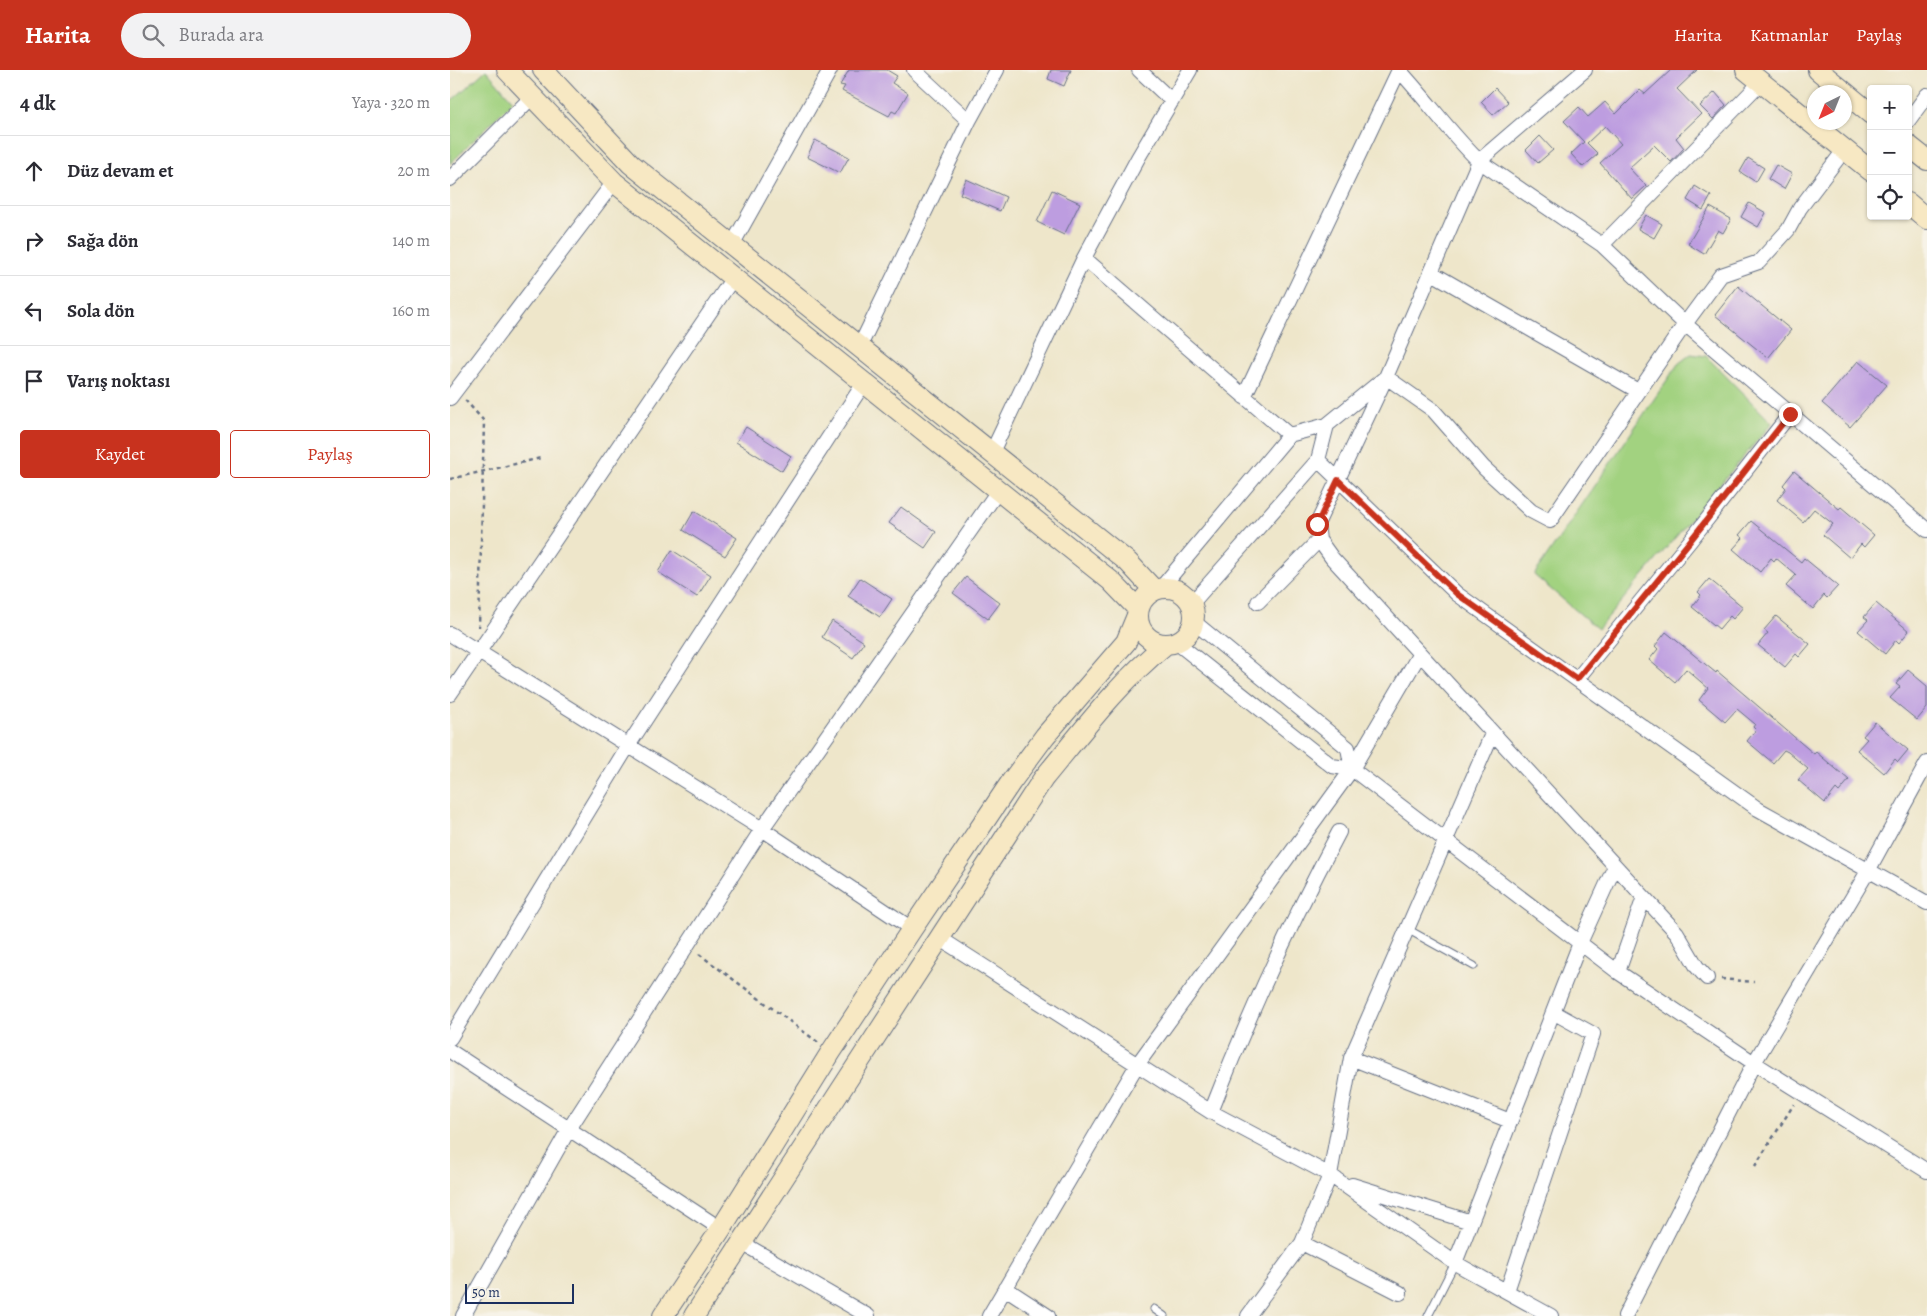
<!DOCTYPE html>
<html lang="tr">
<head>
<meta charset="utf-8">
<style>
  body { margin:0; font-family:Alegreya,serif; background:#f2f2f3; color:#2b2b33 }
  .controls { position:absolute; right:15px; top:15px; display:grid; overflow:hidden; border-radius:5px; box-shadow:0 1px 4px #0004 }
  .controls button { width:45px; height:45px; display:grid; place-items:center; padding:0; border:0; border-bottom:1px solid #e1e1e2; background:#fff; color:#2b2b33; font:25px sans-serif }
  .compass { position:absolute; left:1357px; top:15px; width:45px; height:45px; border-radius:50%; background:#fff; box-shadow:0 1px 4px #0004; rotate:223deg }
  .scale { position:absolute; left:15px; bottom:12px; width:109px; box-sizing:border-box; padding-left:5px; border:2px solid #1b2f5e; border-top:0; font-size:14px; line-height:18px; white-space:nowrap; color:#1b2f5e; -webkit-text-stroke:4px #f7f3e8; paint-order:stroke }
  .stop { position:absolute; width:15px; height:15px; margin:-11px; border:4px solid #c8321e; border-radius:50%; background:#fff }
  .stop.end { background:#c8321e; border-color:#fff; box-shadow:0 1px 5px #0008 }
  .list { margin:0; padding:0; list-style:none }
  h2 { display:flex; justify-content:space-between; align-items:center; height:65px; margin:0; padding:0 20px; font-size:21px }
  h2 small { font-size:16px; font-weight:400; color:#7c7c81 }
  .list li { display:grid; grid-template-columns:32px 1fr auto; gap:15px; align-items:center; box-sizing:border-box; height:70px; padding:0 20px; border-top:1px solid #e1e1e2 }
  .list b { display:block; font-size:19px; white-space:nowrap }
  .list em { font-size:16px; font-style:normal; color:#7c7c81 }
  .actions { display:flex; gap:10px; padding:15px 20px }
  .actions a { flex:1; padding:11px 0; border:1px solid #c8321e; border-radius:5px; text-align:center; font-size:18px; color:#c8321e }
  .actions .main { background:#c8321e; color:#fff }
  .icon { flex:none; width:28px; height:28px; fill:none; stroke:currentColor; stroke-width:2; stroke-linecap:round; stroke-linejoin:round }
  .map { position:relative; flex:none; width:1477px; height:1246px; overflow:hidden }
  header { display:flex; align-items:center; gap:30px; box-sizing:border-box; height:70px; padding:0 25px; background:#c8321e; color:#fff }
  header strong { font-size:24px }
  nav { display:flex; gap:28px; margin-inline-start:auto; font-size:18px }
  .search { width:350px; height:45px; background:#f2f2f3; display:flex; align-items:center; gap:12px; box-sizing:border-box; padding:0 18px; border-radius:28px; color:#7c7c81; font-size:19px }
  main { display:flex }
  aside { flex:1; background:#fff }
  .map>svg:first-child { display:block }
  .green { fill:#a2d280; stroke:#5e806f }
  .building { fill:#bd9de0 }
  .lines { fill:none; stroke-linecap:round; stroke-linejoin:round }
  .lane-casing { stroke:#656f84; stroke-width:9 }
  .street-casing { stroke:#656f84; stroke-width:16 }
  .secondary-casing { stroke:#656f84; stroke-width:22 }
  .path { stroke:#656f84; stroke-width:2.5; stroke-dasharray:4 4; stroke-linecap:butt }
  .lane { stroke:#fff; stroke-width:7 }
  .street { stroke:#fff; stroke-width:14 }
  .secondary { stroke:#f7e8c3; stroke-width:20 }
  .route { stroke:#c8321e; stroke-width:6 }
</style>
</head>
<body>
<header>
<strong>Harita</strong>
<div class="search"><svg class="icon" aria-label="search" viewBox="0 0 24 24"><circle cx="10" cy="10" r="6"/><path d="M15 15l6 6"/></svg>Burada ara</div>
<nav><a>Harita</a><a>Katmanlar</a><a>Paylaş</a></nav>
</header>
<main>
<aside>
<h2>4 dk<small>Yaya · 320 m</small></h2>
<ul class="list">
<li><svg class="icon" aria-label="ahead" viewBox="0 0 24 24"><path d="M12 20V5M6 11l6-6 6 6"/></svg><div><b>Düz devam et</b></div><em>20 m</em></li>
<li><svg class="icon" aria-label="right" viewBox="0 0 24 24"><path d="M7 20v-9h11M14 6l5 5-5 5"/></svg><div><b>Sağa dön</b></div><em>140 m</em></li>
<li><svg class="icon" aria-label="left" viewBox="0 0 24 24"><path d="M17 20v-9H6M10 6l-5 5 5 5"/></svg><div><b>Sola dön</b></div><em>160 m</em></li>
<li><svg class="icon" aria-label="arrive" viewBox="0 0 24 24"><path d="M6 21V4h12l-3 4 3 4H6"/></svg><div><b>Varış noktası</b></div></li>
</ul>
<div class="actions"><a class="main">Kaydet</a><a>Paylaş</a></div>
</aside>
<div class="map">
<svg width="1477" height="1246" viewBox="0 0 1477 1246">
  <rect width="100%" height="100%" fill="#f7f3e8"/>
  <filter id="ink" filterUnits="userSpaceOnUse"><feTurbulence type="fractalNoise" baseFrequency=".02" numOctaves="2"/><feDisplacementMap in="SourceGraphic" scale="10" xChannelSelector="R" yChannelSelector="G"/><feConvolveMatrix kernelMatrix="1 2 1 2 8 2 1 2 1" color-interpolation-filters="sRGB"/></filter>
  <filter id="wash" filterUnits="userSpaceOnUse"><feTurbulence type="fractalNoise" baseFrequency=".0096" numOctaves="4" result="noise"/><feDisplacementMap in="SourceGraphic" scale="20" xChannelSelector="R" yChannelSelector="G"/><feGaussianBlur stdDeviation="1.12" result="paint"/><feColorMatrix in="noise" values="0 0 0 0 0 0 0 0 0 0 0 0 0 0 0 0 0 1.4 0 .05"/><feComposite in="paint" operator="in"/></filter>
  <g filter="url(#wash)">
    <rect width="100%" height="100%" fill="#eee6ca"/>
    <path class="green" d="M36,0l27,31 -63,63v-62z
      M1241,284l15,2 66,67 -174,206 -64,-54 144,-211z"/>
    <g id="blocks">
      <path class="building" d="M399,0h38l10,6 -5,7 16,10 -12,20 -4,-2 -3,5 -47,-25 3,-5 -5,-1z
        M601,0h20l-7,16 -16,-7z
        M1221,0h26l-20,19 24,25 -25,24 8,10 -13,14 -17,-17 -25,23 17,18 -14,13 -32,-36 21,-19 -16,-18 -18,17 11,11 -15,13 -12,-13 13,-12 -20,-21 15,-14 9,10 17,-15 11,12 24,-24 5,4z
        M1045,18l13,14 -15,13 -12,-13z
        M1265,22l11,13 -13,14 -13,-13z
        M1090,66l13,14 -15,13 -12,-13z
        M365,70l34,17 -9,16 -33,-16z
        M1298,88l16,10 -8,14 -16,-10z
        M1326,95l16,9 -8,15 -16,-10z
        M516,109l40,18 -6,14 -40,-17z
        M1245,116l16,10 -8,14 -16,-10z
        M602,120l28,13 -16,32 -27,-13z
        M1299,133l17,10 -8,14 -17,-10z
        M1260,137l21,12 -8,14 -5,-3 -14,24 -16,-10z
        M1196,145l16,9 -8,14 -16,-9z
        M1288,216l53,44 -23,28 -53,-43z
        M1408,291l29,24 -37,42 -28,-24z
        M296,357l45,29 -9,15 -46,-29z
        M1344,401l45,38 2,-2 33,28 -10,12 -3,-3 -11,14 -27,-23 10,-11 -19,-15 -11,13 -26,-22 9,-12 -3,-3z
        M451,437l35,25 -11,16 -36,-25z
        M244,441l43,27 -12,18 -42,-26z
        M1301,451l50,41 3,-4 34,28 -11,12 -3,-3 -11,14 -27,-23 10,-11 -20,-17 -2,3 -3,-3 -11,14 -27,-23 10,-11 -4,-3z
        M222,480l39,25 -14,22 -39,-25z
        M516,507l34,26 -12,16 -35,-26z
        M410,508l32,21 -12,18 -32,-21z
        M1259,509l34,28 -10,12 -3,-3 -11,13 -27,-22 9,-12 -3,-3z
        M1426,533l33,28 -10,12 -3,-3 -11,14 -27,-23 10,-11 -4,-3z
        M1326,546l34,28 -11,13 -3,-3 -11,13 -27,-22 10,-12 -4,-3z
        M382,551l32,21 -11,16 -31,-21z
        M1216,562l50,41 1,-2 97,83 2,-2 33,28 -10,12 -3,-3 -11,14 -27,-23 10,-11 -20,-17 -4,-2 -11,13 -26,-22 9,-11 -3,-3 2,-3 -18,-15 -12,13 -26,-22 9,-12 -22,-19 -11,13 -26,-22 9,-11 -3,-3z
        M1458,600l19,16v22l-10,12 -27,-22 10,-11 -4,-3z
        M1425,652l33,28 -10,12 -3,-3 -11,14 -27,-23 10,-11 -4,-3z"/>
    </g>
  </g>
  <g filter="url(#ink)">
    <use href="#blocks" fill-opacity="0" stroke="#656f84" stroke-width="1"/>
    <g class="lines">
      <g class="lane-casing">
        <path id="lane" d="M957,859l67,37
          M704,1239l10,7
          M978,1246l27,-53"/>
      </g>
      <g class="street-casing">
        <path id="street" d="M464,0l55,51
          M689,0l33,31
          M949,0c28,30 51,63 80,91l-93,216 -69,147 2,16 13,18 345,375 20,34 10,11
          M1135,0l-106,91 123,84 83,79 242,206
          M1458,51l19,-26
          M0,109l83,-83
          M282,175l98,-175
          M1152,175l159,-163
          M634,188l205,177
          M982,203l206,118
          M409,278l110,-227 28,-51
          M794,327l155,-327
          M0,328l164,-216
          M541,384l93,-196 54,-100 52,-88
          M868,390l139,134 301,215 169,94
          M711,518l128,-153 38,-10 59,-48 47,33 51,58 47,43 19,10 135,-197 36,-49 38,-13 29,-32 12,-22 45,-59
          M808,532l61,-62
          M742,533l126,-143 9,-35
          M744,552l154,126 4,21
          M0,564l312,195 150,100
          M726,572l156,124 20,3 266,203 136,91 173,108
          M1127,609l113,-138 100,-127
          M0,624l283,-416
          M491,869l270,173 119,63 125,88 96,53
          M1168,902l26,-75
          M0,968l178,-292 236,-363
          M0,981l271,178
          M901,988l159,63
          M761,1042c37,-96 80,-190 128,-280
          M902,1115l119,37
          M292,1173l126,73
          M1005,1193l125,-320 35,-77
          M555,1218l43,28
          M1057,1221l86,-257 -40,-22
          M950,1223l-98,-50 28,-68 21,-117 141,-324
          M13,1246l106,-187 193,-300 236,-338
          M539,1246l148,-251 215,-296 67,-114
          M798,1246l54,-73
          M1175,1246l129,-253 114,-192 59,-108"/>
      </g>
      <g class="secondary-casing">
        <path id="secondary" d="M57,0l107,112 497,399 27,28
          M93,0l88,94 497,398 26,28
          M1296,0l125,101
          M1368,0l53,44
          M1458,75l19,15
          M1458,133l19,16
          M688 546a28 28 0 1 1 56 0a28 28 0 1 1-56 0Z
          M213,1246l58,-87 110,-177 81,-123 99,-147 34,-46 81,-94 12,-29
          M244,1246l349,-537c38,-46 76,-97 123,-135"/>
      </g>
      <path class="path" d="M15,330l19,21 -5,206
        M0,409l91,-21
        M249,884l120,89
        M1271,909l33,3
        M1305,1096l39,-62"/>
      <use href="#lane" class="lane"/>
      <use href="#street" class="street"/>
      <use href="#secondary" class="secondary"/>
    </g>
  </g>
  <g class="lines" filter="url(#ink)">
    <path class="route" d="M867,454l21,-44 119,114 120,85 113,-138 100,-127"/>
  </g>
</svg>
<div class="controls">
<button>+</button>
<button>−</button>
<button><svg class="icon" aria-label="locate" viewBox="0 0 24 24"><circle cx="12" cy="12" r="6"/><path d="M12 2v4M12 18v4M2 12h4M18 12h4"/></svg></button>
</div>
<svg class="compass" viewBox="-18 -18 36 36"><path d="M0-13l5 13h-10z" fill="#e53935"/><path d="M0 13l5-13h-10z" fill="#7c7c81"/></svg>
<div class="scale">50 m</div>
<div class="stop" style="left:867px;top:454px"></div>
<div class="stop end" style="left:1340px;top:344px"></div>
</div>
</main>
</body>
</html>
